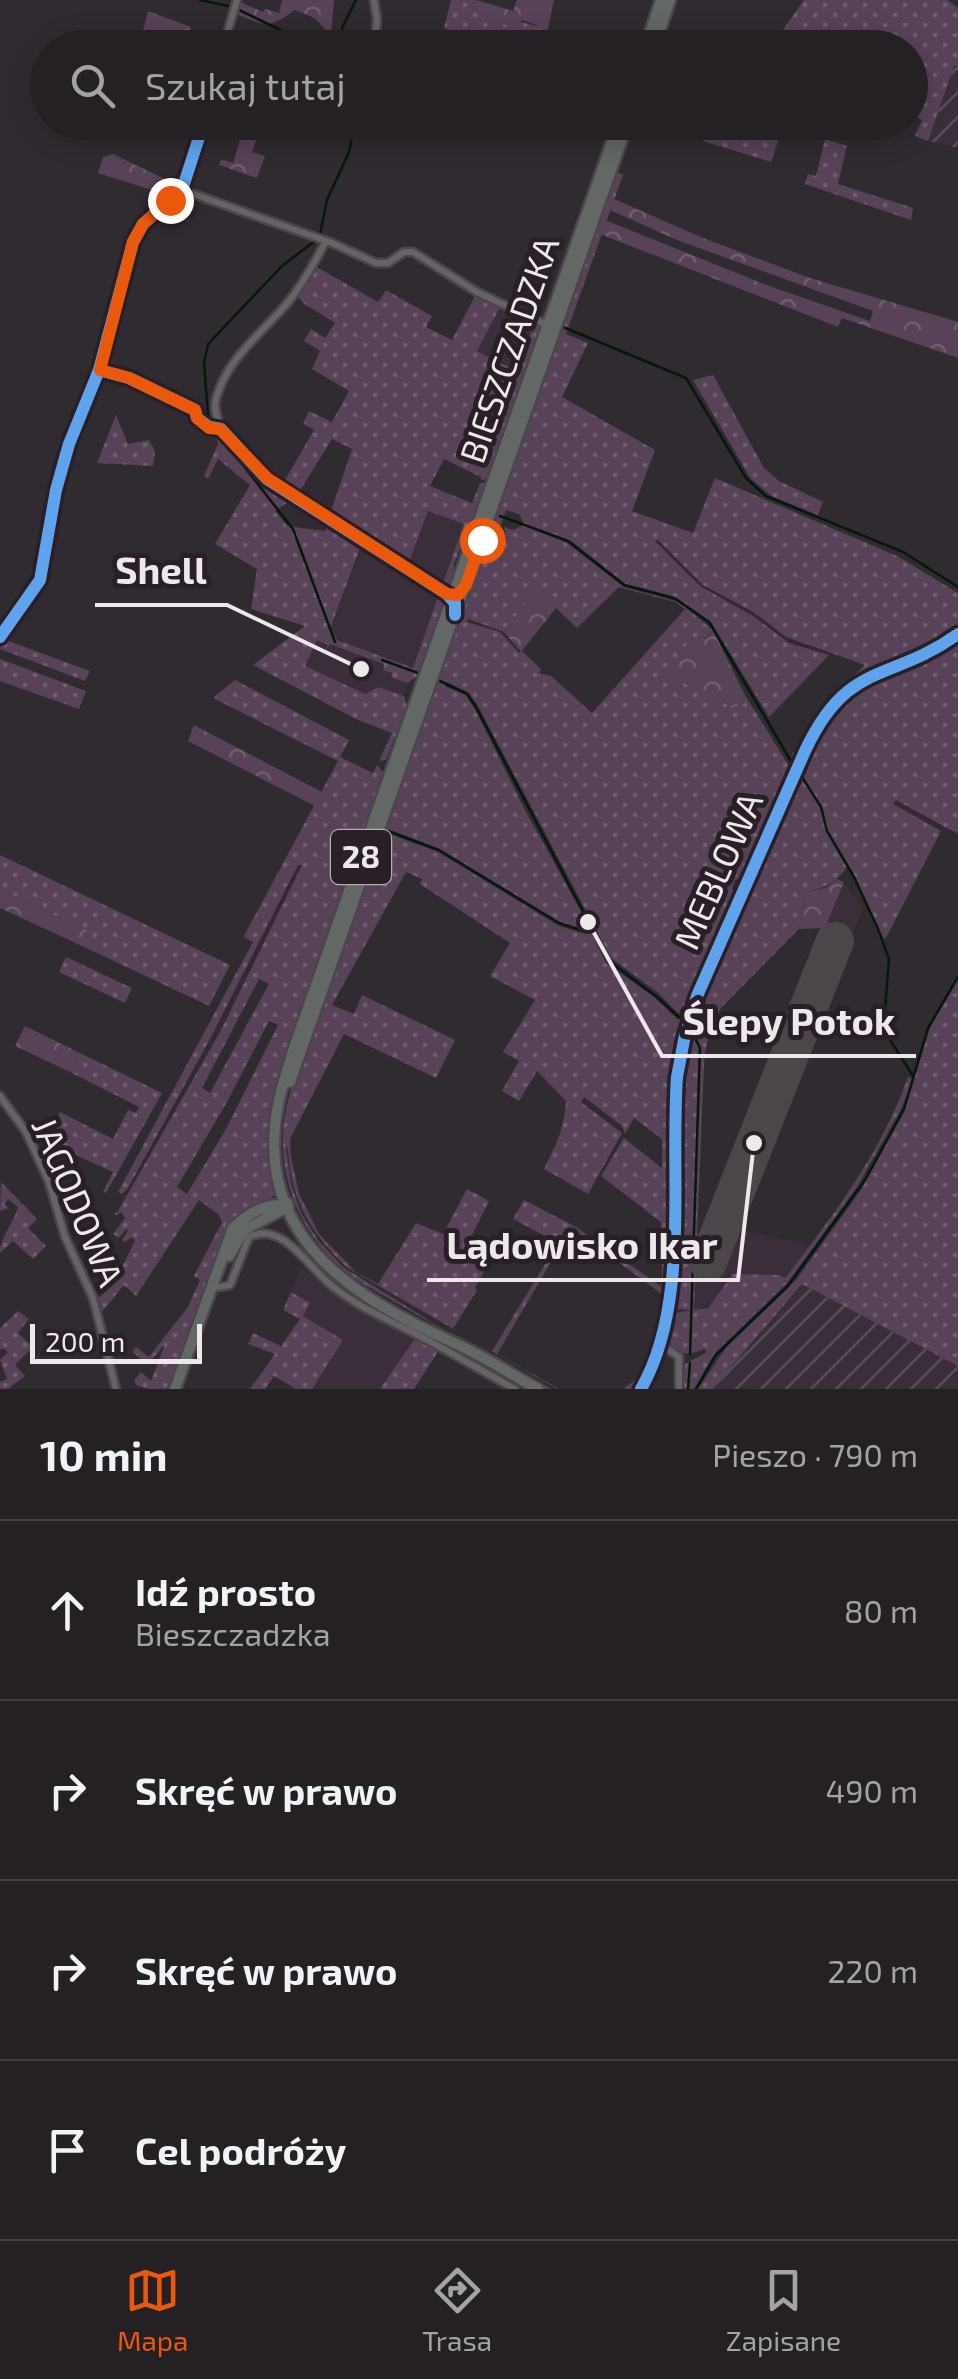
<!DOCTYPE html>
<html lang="pl">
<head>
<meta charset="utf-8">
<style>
  body { margin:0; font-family:"Exo 2",sans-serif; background:#302d31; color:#f1f3f6 }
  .scale { position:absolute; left:30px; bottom:25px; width:172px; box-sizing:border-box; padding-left:10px; border:5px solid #eee8ed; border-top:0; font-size:28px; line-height:35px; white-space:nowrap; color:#eee8ed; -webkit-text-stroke:8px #281f27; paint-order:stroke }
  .stop { position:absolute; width:30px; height:30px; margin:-22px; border:8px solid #ea580c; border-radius:50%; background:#fff }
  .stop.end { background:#ea580c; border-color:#fff; box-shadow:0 2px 10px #0008 }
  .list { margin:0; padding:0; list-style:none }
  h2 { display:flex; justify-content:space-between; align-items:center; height:130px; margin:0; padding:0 40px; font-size:42px }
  h2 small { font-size:32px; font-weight:400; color:#a3a3a6 }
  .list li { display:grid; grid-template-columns:65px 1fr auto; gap:30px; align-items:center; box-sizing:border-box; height:180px; padding:0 40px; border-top:2px solid #413e41 }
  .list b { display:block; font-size:38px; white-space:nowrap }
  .list p { margin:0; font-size:32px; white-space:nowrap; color:#a3a3a6 }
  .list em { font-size:32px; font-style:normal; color:#a3a3a6 }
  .icon { flex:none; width:55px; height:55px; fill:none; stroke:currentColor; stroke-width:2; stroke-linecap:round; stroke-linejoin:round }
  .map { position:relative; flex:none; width:958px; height:1389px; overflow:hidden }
  .search { position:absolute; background:#242024; box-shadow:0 5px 25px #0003; left:30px; right:30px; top:30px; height:110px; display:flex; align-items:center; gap:25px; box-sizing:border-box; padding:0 35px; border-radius:55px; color:#a3a3a6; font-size:38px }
  .sheet { height:850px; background:#242024 }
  nav { display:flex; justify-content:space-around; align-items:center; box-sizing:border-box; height:140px; border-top:2px solid #413e41; background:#242024; font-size:28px; color:#a3a3a6 }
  nav a { display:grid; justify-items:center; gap:5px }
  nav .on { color:#ea580c }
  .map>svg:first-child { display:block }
  .built { fill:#3b2e3b }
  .industrial { fill:url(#industrial-furrows) }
  .grass { fill:url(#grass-dots); fill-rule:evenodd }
  .forest { fill:url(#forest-crowns) }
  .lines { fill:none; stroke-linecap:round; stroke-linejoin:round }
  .stream { stroke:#04190b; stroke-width:2.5 }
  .runway { stroke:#4c464b; stroke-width:38 }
  .street-casing { stroke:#4b464b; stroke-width:11 }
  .primary-casing { stroke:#4b464b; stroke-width:15 }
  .street { stroke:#666266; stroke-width:6 }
  .primary { stroke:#636766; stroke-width:10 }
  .cycleway-casing { stroke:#281f27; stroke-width:19 }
  .cycleway { stroke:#60a3ed; stroke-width:12 }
  .route { stroke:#ea580c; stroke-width:12 }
  .labels { text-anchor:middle; stroke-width:10; stroke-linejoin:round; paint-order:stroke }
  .shield { fill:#281f27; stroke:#b3acb2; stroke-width:2.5 }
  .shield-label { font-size:32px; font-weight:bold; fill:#eee8ed }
  .street-label { font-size:35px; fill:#eee8ed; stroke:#281f27 }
  .leader { fill:none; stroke:#eee8ed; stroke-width:4 }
  .callout-dot { fill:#eee8ed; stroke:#281f27; stroke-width:4 }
  .callout-label { font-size:38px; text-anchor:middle; font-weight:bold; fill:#eee8ed; stroke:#281f27; stroke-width:10; stroke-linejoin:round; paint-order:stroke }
</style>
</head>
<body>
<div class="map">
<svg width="958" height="1389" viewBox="0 0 958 1389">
  <defs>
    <pattern id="industrial-furrows" width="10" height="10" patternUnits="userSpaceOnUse" patternTransform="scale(2.5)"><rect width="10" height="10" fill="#3b2e3b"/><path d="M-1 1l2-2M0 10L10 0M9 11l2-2" fill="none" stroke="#584c58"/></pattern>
    <pattern id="grass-dots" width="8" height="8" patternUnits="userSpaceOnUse" patternTransform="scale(2.5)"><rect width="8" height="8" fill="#584258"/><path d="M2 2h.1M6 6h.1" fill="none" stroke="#705d70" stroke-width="1.8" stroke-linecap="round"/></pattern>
    <pattern id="forest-crowns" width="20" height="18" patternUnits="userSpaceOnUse" patternTransform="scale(2.5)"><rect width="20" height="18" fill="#584258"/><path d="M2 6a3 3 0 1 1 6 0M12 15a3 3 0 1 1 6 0" fill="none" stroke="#705d70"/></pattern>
  </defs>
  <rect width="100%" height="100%" fill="#302b30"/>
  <path class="built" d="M500,307l34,17 -17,48 -41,-21z
    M428,511l37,13 -24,65 -34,-22z
    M362,549l22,8 55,37 -26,74 -76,-28 -7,-11z
    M316,636l96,37 -9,24h-35l-63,-29z
    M844,882l19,26 -129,321 75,16 -25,34 -54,-3 -18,27 -18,9 1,-57z
    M301,1268l62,43 55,28 -4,2 -34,48h-68l31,-49 -40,-24 6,-13 -18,-11z"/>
  <path class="industrial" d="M954,65l4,1v82l-30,-7z
    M802,1284l156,82v23h-246z"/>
  <path class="grass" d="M451,0h25l-4,8 64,18 3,21h-42l-53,-19z
    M804,0h143l11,8v58h-4l-26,75 -13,-5 7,-16 -11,-6 -1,-66 -139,-1z
    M674,122h110v1l-13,39 -65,-20 -34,-15z
    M825,139l22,7 -9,38 75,24 -2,12 -106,-36 3,-10 8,2z
    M616,172l7,3 -57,159 22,9 -26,54 93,53 -23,61 61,22 22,-55 182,78 61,37v35c-31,23 -71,28 -103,50 -53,37 -85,140 -111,199l-9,3 -3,8 3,8c-26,59 -54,115 -62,179 -11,83 6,178 -13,258 -5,20 -15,38 -24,56h-12c3,-4 8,-6 12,-10 18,-21 23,-58 27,-84l-83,-61 -7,-3 -6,4 -70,119 62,35h-2l-209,-121c-27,-24 -48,-53 -56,-89 -3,-13 -3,-30 -7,-39l6,44 10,29 17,27 25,27 108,67 100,55h-4l-187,-107c-61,-39 -91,-116 -71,-185 4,-12 8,-27 14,-34zM506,510l13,4 5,10 47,17 55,43 51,14 34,24 58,95 60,-62 -40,-12 -36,-27 -53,-30 -45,-45 3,-1 45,45 52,28 31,24 79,28 -45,44 -24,44 -3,-1 -4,14 -44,-71 -2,7 -10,6 -20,-13 -8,-56 8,-9 -34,-28 -55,-15 -57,-44 -43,-18 -11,5 -9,-3 3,14 -14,8zM538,587l18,13v8l21,20 42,-41 56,15 10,7 -93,104 -41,-37 -12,-3 2,-4 -19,-18 -3,2 -19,-21 -33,-10 1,-3 36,13zM446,682l22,10 9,12 134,254 46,34 23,23 -2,5 -24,-23 -48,-34 -18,-37 -6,7 -23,-7 -121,-74 -46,-17 1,-4 46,18 121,74 21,6 6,-7 -61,-110 -52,-105 -8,-12 -22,-9zM406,872l16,7 -2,5 90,59 -20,33 45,24 -32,52 16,9 -17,30 17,10 18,-30 29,30c-2,28 -9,42 -22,68l44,25 34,-61 -41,-31 3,-5 38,29 3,8 9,-16 28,21v29l-38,-30 -23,38 60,46 1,65 -86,-60 -52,-27 -11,19 45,24 -66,108 -39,-22 24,-39 -2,-2 22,-40 -25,-13 17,-34 -22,-12 -24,45 -27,-11 -38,61 -22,-12 -37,-38 -20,-40 -8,-37 -1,-18 54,-105 92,44 19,-38 -93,-45 -8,19 -22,-9z
    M315,266l63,36 8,-12 46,26 -6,11 26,13 24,-46 24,13 -23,44 39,20 18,-47 -5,-3 12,4 -34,107h-3l-17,47 -6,1v-3l-37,-18 -14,27 42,17 8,-20h6l-32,81v18l-4,6 3,-13 -5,12 -6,-1 22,-62 -36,-13 -21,56 -78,-50 23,-68 -20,-10 -36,58 -15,-10 33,-57 -11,-7 6,-12 23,11 17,-31 -37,-22 8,-18 -16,-10 7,-12 14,9 10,-15 -32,-20 -6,-8z
    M713,375l51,93 15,13 44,21 -5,13 -45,-18 -22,-18 -58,-99z
    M116,415l12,29 21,-4 6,11 -2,15 -56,-3z
    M215,433l9,3 39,42 28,22 -16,11 12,15 38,5 3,-9 34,21 -32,86 7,11 76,28 26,-74 6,4 -28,78 -9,7 -16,-5v-5l-9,-3 1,-6 -54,-20 -6,10 4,-9 -11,-5 -12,26 60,28 13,-7 26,9 3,10 -21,54 -7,1 13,-28 -34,-13 -105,-55 52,-39 -54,-17 6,-40 -42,-25 35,-59 -32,-26 -10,20 -4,-3 14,-32z
    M3,639l87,32 -5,10 -85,-32z
    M958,640v194l-62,-34 -3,4 48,27 -54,105 -3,3 -36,-74c-10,17 -24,23 -43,28l-6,36 -78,79c-10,19 -16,36 -17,57l-10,245 -19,-1c8,-107 -8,-217 30,-320l108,-243c40,-75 81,-66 145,-106z
    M0,659l86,32 -7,18 -79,-28z
    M235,680l114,60 -9,17 33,16 4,-8 6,7 -94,272 -19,83 4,67 -5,7 -4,-2 -1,5 -28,16 -64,169h-24l-12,-4 -2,-5 7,-8 10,9 14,-37 -18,21 -15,-14 4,-4 13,10 39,-50 12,-27 -6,-4 28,-54 -3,-7 -20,-15 -63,96 -12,-11 -24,29 -5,-14c16,-8 31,-40 40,-60l-3,-3 -7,5 -3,-2 6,-9 -2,-2 -7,9 -6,-4 12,-16 -4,-6 -4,3 -4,-2h4l103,-181 82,-167h-4l-88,174 -82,149 -6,6 -4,-2 135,-250 -9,-5 2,-5 92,-171 -125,-63zM259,979l10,5 -59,109 -8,-5zM269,1021l9,4 -52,104 -39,65 -10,-7 50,-85z
    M0,855l230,110 -21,41 -112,-53 6,-14 -103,-50z
    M66,957l66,31 -7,15 -66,-31z
    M958,979v387l-156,-82 -90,105h-14l29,-43 69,-66 65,-90 43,-78 26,-84z
    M80,1053l82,40 -56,100 -3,-1 10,-20 -68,-31 15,-29 53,27 15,-29 8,3 3,-6 -69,-35z
    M908,1077l5,2 -12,30 -44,78 -69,95 -73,71 -21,36h-12l3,-25 22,-12 -3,-3c-12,7 -33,7 -35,-10 -1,-7 4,-19 5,-26l34,-5 25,-34 46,1 6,3c48,-62 96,-125 123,-201z
    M1,1182l36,37 -9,9 18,18 -13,13 -20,-18 -13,12c0,-16 15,-32 18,-46l-10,-8 -4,6 5,3 -9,3z
    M291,1292l19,11 -7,13 40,24 -31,49h-16l-22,-13 -9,13h-15l25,-35 -27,-10 5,-11 28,13 19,-27 -17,-9z
    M18,1311l11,8 -11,14 15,14 -18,18 10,11 -17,13h-8v-7l7,-3 -7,-19 8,-8 -5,-4 -3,2v-22z
    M418,1339l21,11 -25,39h-34l34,-49z"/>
  <path class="forest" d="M282,0h52l-3,36 -16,-18 -21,-8c-24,20 -31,15 -58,4l4,-12 23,10 2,-3 14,4z
    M476,0l37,11 4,-11h37l-10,47h-5l-3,-22 -14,-5 -8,9 -42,-20z
    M148,11l43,16 -6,20 -43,-13z
    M245,124l14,7 -7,21 13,4 -8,22 -38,-13 2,-6 12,4z
    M113,154l56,27 -8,12 -63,-20 5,-16z
    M614,199l89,39 107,40 148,44v36l-116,-40 -4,9 -238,-93 5,-14 164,66 101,35 3,-10 -196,-71 -67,-30z
    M538,586l18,14v8l-35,44 -17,-20z
    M713,630l32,65 -2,7 -10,6 -69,-35 26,-33 16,-1z
    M194,725l128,67 -7,14 -127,-65z
    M837,879l7,3 -19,46 -26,1 6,-36 20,-5z
    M0,889l104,50 -7,14 -97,-45z
    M25,1026l55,27 -10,19 -55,-26z"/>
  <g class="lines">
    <path class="stream" d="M200,0l28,6
      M239,10l58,28 39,10
      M341,48l1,-20 14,-28
      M320,234l7,-34 22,-48 6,-30
      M563,327l123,51 60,100 20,18 137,56 55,35
      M213,425l-5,-10 -4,-52 4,-19 74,-78 33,-25
      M217,432l76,97 42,113
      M500,516l68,25 56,44 50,13 35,24 83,141
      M382,660l36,13
      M440,681l27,13 10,15 132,252 48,36 25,23
      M802,777l19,30 6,24 27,46 24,52 11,30 -5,64 5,15 24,38
      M388,831l51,19 120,73 22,7 6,-7
      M690,1354l10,-306 -8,-16
      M688,1389l2,-26
      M696,1389l19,-33 72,-69 78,-107 39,-71 24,-81 30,-51"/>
    <path class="runway" d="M708,1262l127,-321"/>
    <g class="street-casing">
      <path id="street" d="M374,0l3,20 -3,28
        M226,36l32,11 24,-8 12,5v4
        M223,48l14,-48
        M182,190l150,53 44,20h12l16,-11h9l64,40 70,33
        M99,370l30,8 66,32 2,8 12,9 12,2 46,50 185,120
        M221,429c-3,-9 -8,-21 -5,-30 11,-42 48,-67 73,-98 15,-19 26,-39 37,-60
        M0,637l40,-57 16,-90 13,-46 30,-74 34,-128 10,-18 39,-34 22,-68
        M0,1096l26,36 23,50 16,55 28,61 23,91
        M218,1287l12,-2 19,-48c33,-17 60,31 82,48 24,20 53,33 81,47 35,18 69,38 103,57
        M662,1345l17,12v32
        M641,1389c49,-85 29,-214 36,-312l7,-37 13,-44 108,-245c43,-92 85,-68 153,-117"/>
    </g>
    <g class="primary-casing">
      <path id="primary" d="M645,48l16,-48
        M654,48l16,-48
        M290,1082l338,-960
        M229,1256l15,-26 39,-21 4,-6
        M175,1389l58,-161c15,-14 34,-27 55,-22
        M538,1389c-29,-16 -58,-35 -88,-48 -92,-42 -186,-98 -175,-214 2,-28 12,-56 20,-82l324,-923"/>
    </g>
    <use href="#street" class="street"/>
    <use href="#primary" class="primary"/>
    <g class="cycleway-casing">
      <path id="cycleway" d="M99,370l30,8 66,32 2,8 12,9 12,2 46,50 180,115 8,9v12
        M0,637l40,-57 16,-90 13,-46 30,-74 34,-128 10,-18 39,-34 22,-68
        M641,1389c49,-85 29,-214 36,-312l7,-37 13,-44 108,-245c43,-92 85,-68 153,-117"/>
    </g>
    <use href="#cycleway" class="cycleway"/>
  </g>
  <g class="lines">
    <path class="route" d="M170,200l-27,24 -10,18 -33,128 29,8 66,32 2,8 12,10 11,1 47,49 180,116 11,1 8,-10 16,-45"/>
  </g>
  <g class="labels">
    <rect class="shield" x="331" y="830" width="60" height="54" rx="8"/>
    <g class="shield-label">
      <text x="361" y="868">28</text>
    </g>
    <g class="street-label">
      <text transform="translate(510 350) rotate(-71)" y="12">BIESZCZADZKA</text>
      <text transform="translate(719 871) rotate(-66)" y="12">MEBLOWA</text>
      <text transform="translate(77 1202) rotate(67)" y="12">JAGODOWA</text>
    </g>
  </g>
  <path class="leader" d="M361 669L227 605H95M588 922L662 1056H916M754 1143L738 1280H427"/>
  <g class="callout-dot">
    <circle cx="361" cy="669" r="10"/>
    <circle cx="588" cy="922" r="10"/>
    <circle cx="754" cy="1143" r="10"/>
  </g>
  <g class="callout-label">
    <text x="161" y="584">Shell</text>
    <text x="789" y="1035">Ślepy Potok</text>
    <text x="582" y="1259">Lądowisko Ikar</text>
  </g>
</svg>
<div class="scale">200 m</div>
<div class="stop" style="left:482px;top:540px"></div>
<div class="stop end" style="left:170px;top:200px"></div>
<div class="search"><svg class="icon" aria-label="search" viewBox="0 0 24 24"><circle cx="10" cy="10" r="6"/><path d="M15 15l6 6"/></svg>Szukaj tutaj</div>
</div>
<section class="sheet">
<h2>10 min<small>Pieszo · 790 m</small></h2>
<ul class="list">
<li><svg class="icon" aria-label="ahead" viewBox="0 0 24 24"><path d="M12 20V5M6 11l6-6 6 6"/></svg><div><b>Idź prosto</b><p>Bieszczadzka</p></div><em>80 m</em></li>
<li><svg class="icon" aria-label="right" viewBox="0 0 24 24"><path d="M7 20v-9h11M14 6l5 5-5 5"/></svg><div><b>Skręć w prawo</b></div><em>490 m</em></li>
<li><svg class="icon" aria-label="right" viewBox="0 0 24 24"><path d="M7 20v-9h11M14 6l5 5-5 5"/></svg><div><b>Skręć w prawo</b></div><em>220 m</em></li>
<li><svg class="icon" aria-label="arrive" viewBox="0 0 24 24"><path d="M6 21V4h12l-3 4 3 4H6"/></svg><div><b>Cel podróży</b></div></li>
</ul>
</section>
<nav>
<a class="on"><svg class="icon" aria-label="map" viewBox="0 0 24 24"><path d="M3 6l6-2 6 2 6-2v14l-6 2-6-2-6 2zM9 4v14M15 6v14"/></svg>Mapa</a>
<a><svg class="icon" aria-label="directions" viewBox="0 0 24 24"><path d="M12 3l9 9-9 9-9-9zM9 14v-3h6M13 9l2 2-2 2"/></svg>Trasa</a>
<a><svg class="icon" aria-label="saved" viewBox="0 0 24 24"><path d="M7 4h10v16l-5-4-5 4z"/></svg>Zapisane</a>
</nav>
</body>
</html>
